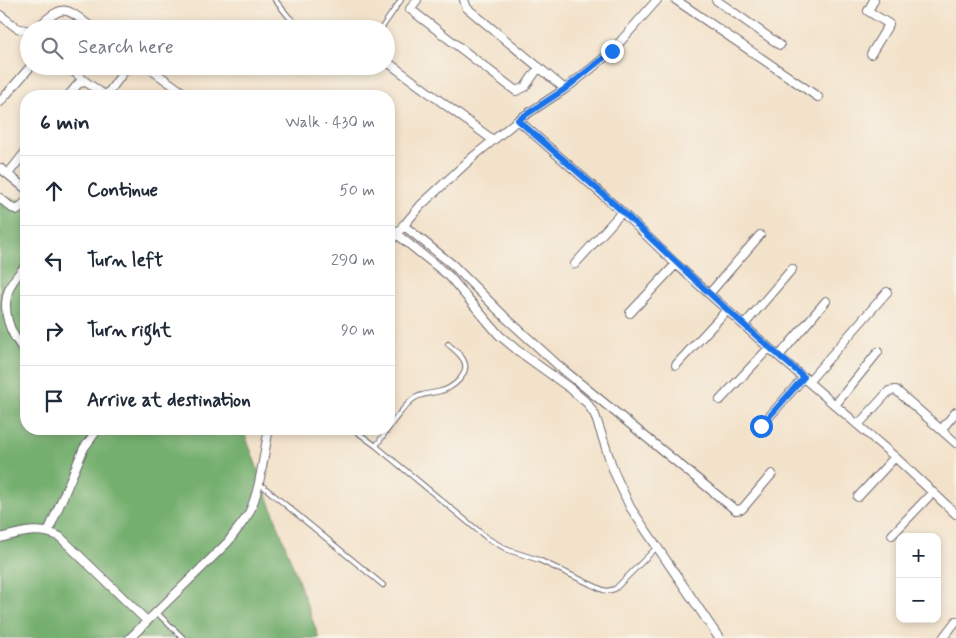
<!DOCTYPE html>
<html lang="en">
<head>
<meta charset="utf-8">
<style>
  body { margin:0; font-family:Mynerve,sans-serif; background:#f6f6f7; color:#1f2937 }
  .controls { position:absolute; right:15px; bottom:15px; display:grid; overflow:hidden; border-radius:10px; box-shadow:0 2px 8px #0003 }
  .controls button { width:45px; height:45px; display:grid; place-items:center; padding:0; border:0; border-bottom:1px solid #e0e1e3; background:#fff; color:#1f2937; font:25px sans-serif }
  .stop { position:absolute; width:15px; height:15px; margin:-11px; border:4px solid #1a73e8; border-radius:50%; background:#fff }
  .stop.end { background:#1a73e8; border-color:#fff; box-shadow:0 1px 5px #0008 }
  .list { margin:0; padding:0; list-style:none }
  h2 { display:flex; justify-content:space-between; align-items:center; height:65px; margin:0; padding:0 20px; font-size:21px }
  h2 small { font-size:16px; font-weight:400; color:#747a83 }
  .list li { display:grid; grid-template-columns:32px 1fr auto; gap:15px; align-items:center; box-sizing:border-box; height:70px; padding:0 20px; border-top:1px solid #e0e1e3 }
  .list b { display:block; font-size:19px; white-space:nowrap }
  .list em { font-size:16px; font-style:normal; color:#747a83 }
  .icon { flex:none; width:28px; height:28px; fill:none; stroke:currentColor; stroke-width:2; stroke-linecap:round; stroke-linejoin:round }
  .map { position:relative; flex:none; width:956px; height:638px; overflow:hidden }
  .search { position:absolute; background:#fff; box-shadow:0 2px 8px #0003; left:20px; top:20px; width:375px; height:55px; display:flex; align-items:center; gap:12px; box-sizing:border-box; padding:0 18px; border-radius:28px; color:#747a83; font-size:19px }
  .panel { position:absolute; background:#fff; box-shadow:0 2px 8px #0003; left:20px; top:90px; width:375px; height:345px; border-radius:20px }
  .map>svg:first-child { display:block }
  .forest { fill:#74af6e; stroke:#4b6854 }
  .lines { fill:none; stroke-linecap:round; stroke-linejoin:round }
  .lane-casing { stroke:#6b656d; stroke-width:6 }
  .street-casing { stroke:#6b656d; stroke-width:10 }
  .lane { stroke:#fff; stroke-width:4 }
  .street { stroke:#fff; stroke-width:8 }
  .route { stroke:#1a73e8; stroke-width:6 }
</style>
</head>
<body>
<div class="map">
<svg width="956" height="638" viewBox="0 0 956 638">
  <rect width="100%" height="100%" fill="#f7f3e8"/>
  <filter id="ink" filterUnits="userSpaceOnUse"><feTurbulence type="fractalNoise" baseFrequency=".02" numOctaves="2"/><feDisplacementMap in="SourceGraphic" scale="10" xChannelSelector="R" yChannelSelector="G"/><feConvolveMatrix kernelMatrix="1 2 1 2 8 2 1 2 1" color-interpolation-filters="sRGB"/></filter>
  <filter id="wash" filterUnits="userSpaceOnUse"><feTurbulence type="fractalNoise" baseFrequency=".0096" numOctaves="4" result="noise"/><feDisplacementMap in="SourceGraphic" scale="20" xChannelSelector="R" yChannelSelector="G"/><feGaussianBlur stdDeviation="1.12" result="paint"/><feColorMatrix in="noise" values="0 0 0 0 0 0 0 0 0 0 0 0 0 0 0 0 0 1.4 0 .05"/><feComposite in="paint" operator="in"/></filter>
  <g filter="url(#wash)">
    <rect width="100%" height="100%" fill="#f3e2ca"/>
    <path class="forest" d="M0,197l26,4v228h217l76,209h-319z"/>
  </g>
  <g filter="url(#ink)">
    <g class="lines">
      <g class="lane-casing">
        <path id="lane" d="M275,0l14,17 14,12
          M381,29l20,-29
          M353,429l23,17 111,92 21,12 31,10 64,30 4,1 8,-2 42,-42
          M376,446c11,-15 22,-34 36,-46 8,-7 19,-6 29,-9 12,-3 29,-17 23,-30 -3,-7 -11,-12 -16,-17
          M259,483l124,102
          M156,612l27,26"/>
      </g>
      <g class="street-casing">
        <path id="street" d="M417,0l-7,9 106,82 9,-4 14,-20
          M464,0l3,8 98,81
          M676,0l142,97
          M716,0l64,45
          M0,15l17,13 12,3
          M36,29c29,-27 28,-22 58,0
          M871,54l18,-30 -21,-13 6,-11
          M386,61l107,79
          M67,66l19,16
          M146,66l42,30
          M68,96l11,-13 7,-1 20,14
          M106,96l22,-30
          M0,102l31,-36
          M518,120l104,92 54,52 93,84 89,77 31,-34 7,-1 60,53
          M0,168l26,21
          M8,174l18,-23
          M0,198l12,10 6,2 8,-9
          M403,225l50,40 53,53 54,49 173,141 3,2 6,-1 30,-35
          M389,228l60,48 50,59 18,15 54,39 16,14 8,12 19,57 16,35 89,131
          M389,243l32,-38 53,-49 44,-36 47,-31 27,-21 20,-17 45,-51
          M575,264l47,-52
          M26,265c-5,7 -13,14 -16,22 -10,23 0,48 16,65
          M709,294l51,-59
          M630,313l46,-49
          M744,325l48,-56
          M779,356l47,-55
          M676,365l51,-55
          M809,381l78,-89
          M720,400l49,-52
          M835,405l43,-53
          M858,425l37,32 61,57
          M761,426l43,-49
          M941,430l15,-18
          M858,497l37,-40
          M48,532l36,-84 14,-19
          M892,535l40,-42
          M0,538c20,-5 40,-12 60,-1l87,84
          M130,638l98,-96c7,-10 15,-19 21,-29 12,-25 14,-57 20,-84
          M943,638l13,-17"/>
      </g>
      <use href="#lane" class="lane"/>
      <use href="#street" class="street"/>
    </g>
  </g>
  <g class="lines" filter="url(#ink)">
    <path class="route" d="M612,51l-47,38 -47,31c35,31 71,61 106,93 59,56 118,112 180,164l-43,49"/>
  </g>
</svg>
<div class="controls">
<button>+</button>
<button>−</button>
</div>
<div class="stop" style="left:761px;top:426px"></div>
<div class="stop end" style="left:612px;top:51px"></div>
<div class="search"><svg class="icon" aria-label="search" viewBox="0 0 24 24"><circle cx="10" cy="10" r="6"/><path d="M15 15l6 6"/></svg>Search here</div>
<section class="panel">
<h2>6 min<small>Walk · 430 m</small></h2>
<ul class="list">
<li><svg class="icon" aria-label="ahead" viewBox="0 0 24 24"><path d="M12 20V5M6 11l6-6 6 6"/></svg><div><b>Continue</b></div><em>50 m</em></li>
<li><svg class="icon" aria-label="left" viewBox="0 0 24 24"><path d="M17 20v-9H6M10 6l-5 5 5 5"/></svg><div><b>Turn left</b></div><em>290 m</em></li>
<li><svg class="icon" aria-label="right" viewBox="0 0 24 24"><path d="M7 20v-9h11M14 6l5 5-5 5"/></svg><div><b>Turn right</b></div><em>90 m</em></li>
<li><svg class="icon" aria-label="arrive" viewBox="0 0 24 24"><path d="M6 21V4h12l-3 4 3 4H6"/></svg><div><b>Arrive at destination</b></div></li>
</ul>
</section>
</div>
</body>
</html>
